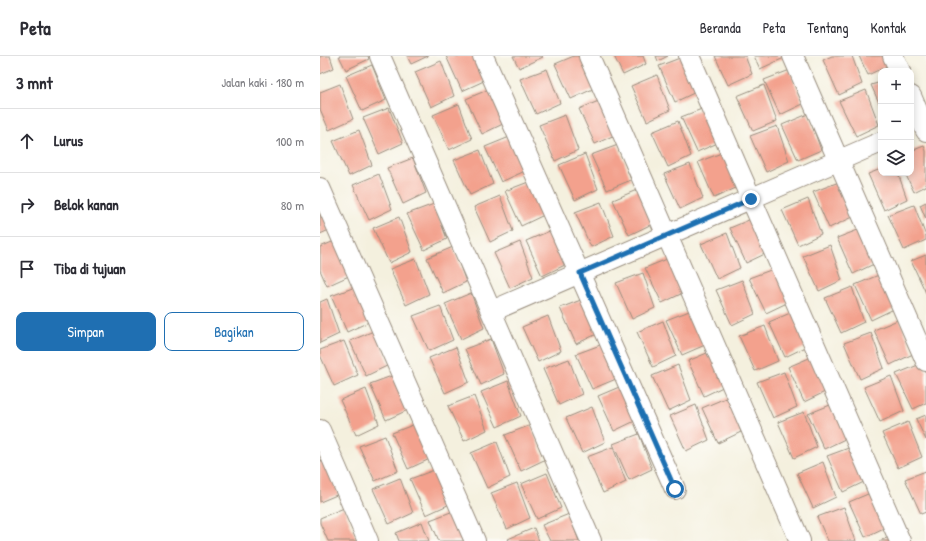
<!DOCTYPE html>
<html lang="id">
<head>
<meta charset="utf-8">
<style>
  body { margin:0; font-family:"Patrick Hand",sans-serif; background:#f7f7f7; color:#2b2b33 }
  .controls { position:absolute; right:12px; top:12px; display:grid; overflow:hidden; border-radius:8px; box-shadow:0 2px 10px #0003 }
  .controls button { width:36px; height:36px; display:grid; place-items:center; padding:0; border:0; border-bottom:1px solid #e1e1e2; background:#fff; color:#2b2b33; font:20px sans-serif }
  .stop { position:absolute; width:12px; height:12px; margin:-9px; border:3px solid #1f6fb2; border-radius:50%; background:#fff }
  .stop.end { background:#1f6fb2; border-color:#fff; box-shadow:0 1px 4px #0008 }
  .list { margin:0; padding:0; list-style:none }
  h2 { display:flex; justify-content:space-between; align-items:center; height:52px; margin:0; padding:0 16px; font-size:17px }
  h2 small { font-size:13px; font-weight:400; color:#7c7c81 }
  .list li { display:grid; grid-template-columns:26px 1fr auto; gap:12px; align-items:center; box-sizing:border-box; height:64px; padding:0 16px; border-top:1px solid #e1e1e2 }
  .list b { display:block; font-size:15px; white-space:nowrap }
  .list em { font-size:13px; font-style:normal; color:#7c7c81 }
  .actions { display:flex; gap:8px; padding:12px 16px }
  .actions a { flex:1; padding:9px 0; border:1px solid #1f6fb2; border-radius:8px; text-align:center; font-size:14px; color:#1f6fb2 }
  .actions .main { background:#1f6fb2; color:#fff }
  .icon { flex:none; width:22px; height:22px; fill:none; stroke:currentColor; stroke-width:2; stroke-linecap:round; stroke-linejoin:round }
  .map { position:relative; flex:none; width:606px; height:485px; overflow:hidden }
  header { display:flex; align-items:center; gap:24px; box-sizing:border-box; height:56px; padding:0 20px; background:#fff; border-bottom:1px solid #e1e1e2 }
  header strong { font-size:19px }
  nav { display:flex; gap:22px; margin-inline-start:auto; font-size:14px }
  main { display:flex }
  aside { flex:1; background:#fff }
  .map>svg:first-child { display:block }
  .building { fill:#f3a18d }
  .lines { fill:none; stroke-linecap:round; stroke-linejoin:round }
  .minor-casing { stroke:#988d7e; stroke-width:22 }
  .minor { stroke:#fff; stroke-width:20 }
  .route { stroke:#1f6fb2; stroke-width:5 }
</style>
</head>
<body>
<header>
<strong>Peta</strong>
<nav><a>Beranda</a><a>Peta</a><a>Tentang</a><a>Kontak</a></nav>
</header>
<main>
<aside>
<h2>3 mnt<small>Jalan kaki · 180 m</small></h2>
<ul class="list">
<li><svg class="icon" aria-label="ahead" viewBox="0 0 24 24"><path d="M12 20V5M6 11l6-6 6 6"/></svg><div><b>Lurus</b></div><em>100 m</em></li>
<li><svg class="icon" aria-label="right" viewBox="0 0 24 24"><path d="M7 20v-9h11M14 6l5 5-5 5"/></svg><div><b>Belok kanan</b></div><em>80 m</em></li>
<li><svg class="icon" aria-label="arrive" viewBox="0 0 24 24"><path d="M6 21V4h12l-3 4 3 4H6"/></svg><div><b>Tiba di tujuan</b></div></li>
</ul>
<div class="actions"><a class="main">Simpan</a><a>Bagikan</a></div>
</aside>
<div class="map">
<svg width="606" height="485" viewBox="0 0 606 485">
  <rect width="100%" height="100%" fill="#fdfcf7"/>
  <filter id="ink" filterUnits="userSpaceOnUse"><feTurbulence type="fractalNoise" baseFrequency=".025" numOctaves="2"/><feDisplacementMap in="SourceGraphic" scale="8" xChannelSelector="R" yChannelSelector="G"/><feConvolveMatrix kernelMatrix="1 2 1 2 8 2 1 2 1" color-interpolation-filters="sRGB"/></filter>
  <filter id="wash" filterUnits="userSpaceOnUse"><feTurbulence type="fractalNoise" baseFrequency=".012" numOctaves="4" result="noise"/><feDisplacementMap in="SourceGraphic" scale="16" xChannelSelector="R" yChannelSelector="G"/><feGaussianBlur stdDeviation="0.9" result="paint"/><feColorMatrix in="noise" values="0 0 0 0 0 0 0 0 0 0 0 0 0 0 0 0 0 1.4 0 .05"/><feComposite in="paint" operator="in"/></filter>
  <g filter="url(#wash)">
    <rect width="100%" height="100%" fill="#f4f0de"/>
    <g id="blocks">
      <path class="building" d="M0,0h10l4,12 -14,6z
        M19,0h29l1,3 -23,11z
        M87,0h21l-17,8z
        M126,0h30l10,24 -24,11z
        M193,0h29l1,1 -24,11z
        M254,0h9l12,32 -24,11 -16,-35z
        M294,0h29l3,8 -23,11z
        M336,0h12l-10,5z
        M365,0l13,35 -23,11 -16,-36z
        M395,0h30l7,18 -24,11z
        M434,0h29l1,2 -24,11z
        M512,0h20l10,28 -23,11 -16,-35z
        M539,0h29l3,8 -23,11z
        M121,5l13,35 -23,11 -16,-35z
        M52,9l14,35 -24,11 -16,-35z
        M227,13l13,34 -24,11 -16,-35z
        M470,14l13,34 -23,11 -16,-35z
        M337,19l13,35 -23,11 -16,-35z
        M561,26v25l-10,-22z
        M20,28l13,35 -24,11 -9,-21v-17z
        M444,29l13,36 -24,10 -16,-35z
        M172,32l13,35 -23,11 -16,-35z
        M546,34l13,35 -23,11 -17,-35z
        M286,42l13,35 -24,11 -16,-35z
        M139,48l13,35 -23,11 -16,-35z
        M387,51l13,35 -23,10 -16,-35z
        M69,52l14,35 -24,11 -16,-36z
        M488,58l13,36 -23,10 -16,-35z
        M245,59l13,35 -23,11 -16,-36z
        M358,65l13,35 -23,11 -16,-35z
        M457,70l12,35 -23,11 -16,-36z
        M39,74l13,35 -23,11 -16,-35z
        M192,80l13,35 -24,11 -16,-35z
        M298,89l13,35 -24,10 -16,-35z
        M604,90l2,5v35l-12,6 -9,-19h6v-22z
        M160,94l13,34 -23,11 -16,-35z
        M404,96l14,35 -24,11 -16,-36z
        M265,98l13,35 -23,11 -16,-35z
        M93,102l13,35 -23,11 -16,-36z
        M370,108l13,34 -23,11 -16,-35z
        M561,113v4h17l9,26 -23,11 -16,-36z
        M59,118l13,35 -23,11 -16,-35z
        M211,125l13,34 -23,11 -16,-35z
        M519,126l14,35 -24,11 -16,-36z
        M319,133l13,35 -23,11 -16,-35z
        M180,140l13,35 -23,11 -16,-35z
        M488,143l13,35 -23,11 -16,-35z
        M281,146l13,34 -23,11 -16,-35z
        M606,146v17l-6,-14z
        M114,148l13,35 -23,11 -17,-36z
        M594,149l12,31v4l-22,10 -16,-35z
        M0,151l9,23 -9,4z
        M79,161l13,35 -23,11 -16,-35z
        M436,161l13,35 -23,11 -16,-35z
        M543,172l13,35 -23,11 -16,-36z
        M232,174l13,35 -23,11 -16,-35z
        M407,177l13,35 -23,11 -16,-35z
        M17,184l14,35 -24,11 -7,-16v-23z
        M200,186l13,35 -23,11 -16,-35z
        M510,189l12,35 -23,11 -16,-35z
        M133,191l13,35 -23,11 -16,-35z
        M606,199v38l-15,-32z
        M352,201l13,35 -23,11 -17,-35z
        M96,203l13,35 -23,11 -16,-36z
        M456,212l13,34 -23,11 -17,-35z
        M323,217l12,35 -23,11 -16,-36z
        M561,218l13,35 -23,11 -16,-35z
        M422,224l13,34 -23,11 -16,-35z
        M38,230l13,35 -24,11 -16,-36z
        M532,231l12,35 -23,11 -16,-35z
        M151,237l13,35 -23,11 -16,-35z
        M266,242l13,35 -23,11 -16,-36z
        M7,243l12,35 -19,9v-41z
        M120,250l13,34 -24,11 -16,-35z
        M372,254l13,35 -23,10 -16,-35z
        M475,255l13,35 -23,11 -16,-35z
        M228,260l13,35 -23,11 -16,-35z
        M580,263l13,35 -23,11 -16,-35z
        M343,265l13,35 -23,11 -16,-35z
        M445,270l13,35 -23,10 -16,-35z
        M56,274l13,35 -23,11 -16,-35z
        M551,277l13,35 -24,11 -16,-36z
        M171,283l13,35 -23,11 -16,-36z
        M24,285l14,34 -24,11 -14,-31v-5z
        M283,288l13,35 -24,10 -16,-35z
        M136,291l13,35 -24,11 -16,-35z
        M394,294l13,35 -23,11 -16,-35z
        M494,300l13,35 -23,11 -16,-35z
        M249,303l13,35 -23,11 -16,-36z
        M603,307l3,9v31l-13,6 -17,-35z
        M358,309l13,35 -23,11 -16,-35z
        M464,316l13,35 -24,11 -16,-36z
        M77,318l13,35 -24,11 -16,-36z
        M571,320l13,35 -24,11 -16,-35z
        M188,325l13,35 -24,11 -16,-35z
        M304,329l13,35 -23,11 -16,-35z
        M46,333l13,35 -23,11 -16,-35z
        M154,340l13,34 -23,11 -16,-35z
        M408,341l13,35 -23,11 -16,-35z
        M515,347l12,35 -23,11 -16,-35z
        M376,349l13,35 -23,11 -16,-35z
        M272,351l13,35 -23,11 -16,-35z
        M484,356l13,35 -23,11 -16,-36z
        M606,359v25l-10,-21z
        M588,366l14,35 -24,11 -16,-35z
        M98,367l14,35 -24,11 -16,-36z
        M211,369l13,35 -23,11 -16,-36z
        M319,378l13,35 -23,11 -16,-36z
        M65,380l13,35 -23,10 -16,-35z
        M177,386l13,35 -23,11 -16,-35z
        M534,390l12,35 -23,11 -16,-36z
        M293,391l13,35 -23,11 -16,-36z
        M6,403l13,35 -19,8v-41z
        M503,406l13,35 -23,11 -16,-35z
        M117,413l13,35 -24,11 -16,-36z
        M606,415v41l-5,2 -16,-35z
        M227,417l14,35 -24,11 -16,-35z
        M80,422l13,35 -24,11 -16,-35z
        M197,427l13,35 -23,11 -16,-36z
        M555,435l13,35 -23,11 -16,-35z
        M524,451l12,34h-28l-11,-24z
        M24,452l13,33h-29l-8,-18v-5z
        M136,454l12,31h-29l-9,-21z
        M249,458l10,27h-29l-8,-16z
        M102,466l7,19h-30l-3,-8z
        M214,472l5,13h-30l-1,-2z
        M572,480l1,5h-14z"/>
    </g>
  </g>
  <g filter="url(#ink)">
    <use href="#blocks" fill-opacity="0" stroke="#988d7e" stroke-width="1"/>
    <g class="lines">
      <g class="minor-casing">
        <path id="minor" d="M60,0l211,485
          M163,0l192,433
          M269,0l211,485
          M369,0l211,485
          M473,0l133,305
          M573,0l7,15
          M591,40l15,35
          M0,132l155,353
          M172,255l389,-169
          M0,374l48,111"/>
      </g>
      <use href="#minor" class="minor"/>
    </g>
  </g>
  <g class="lines" filter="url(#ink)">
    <path class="route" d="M355,433l-95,-216 171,-74"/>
  </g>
</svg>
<div class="controls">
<button>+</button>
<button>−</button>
<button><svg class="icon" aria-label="layers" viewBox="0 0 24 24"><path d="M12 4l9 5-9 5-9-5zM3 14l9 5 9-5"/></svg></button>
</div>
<div class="stop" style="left:355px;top:433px"></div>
<div class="stop end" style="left:431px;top:143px"></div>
</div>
</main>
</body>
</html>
